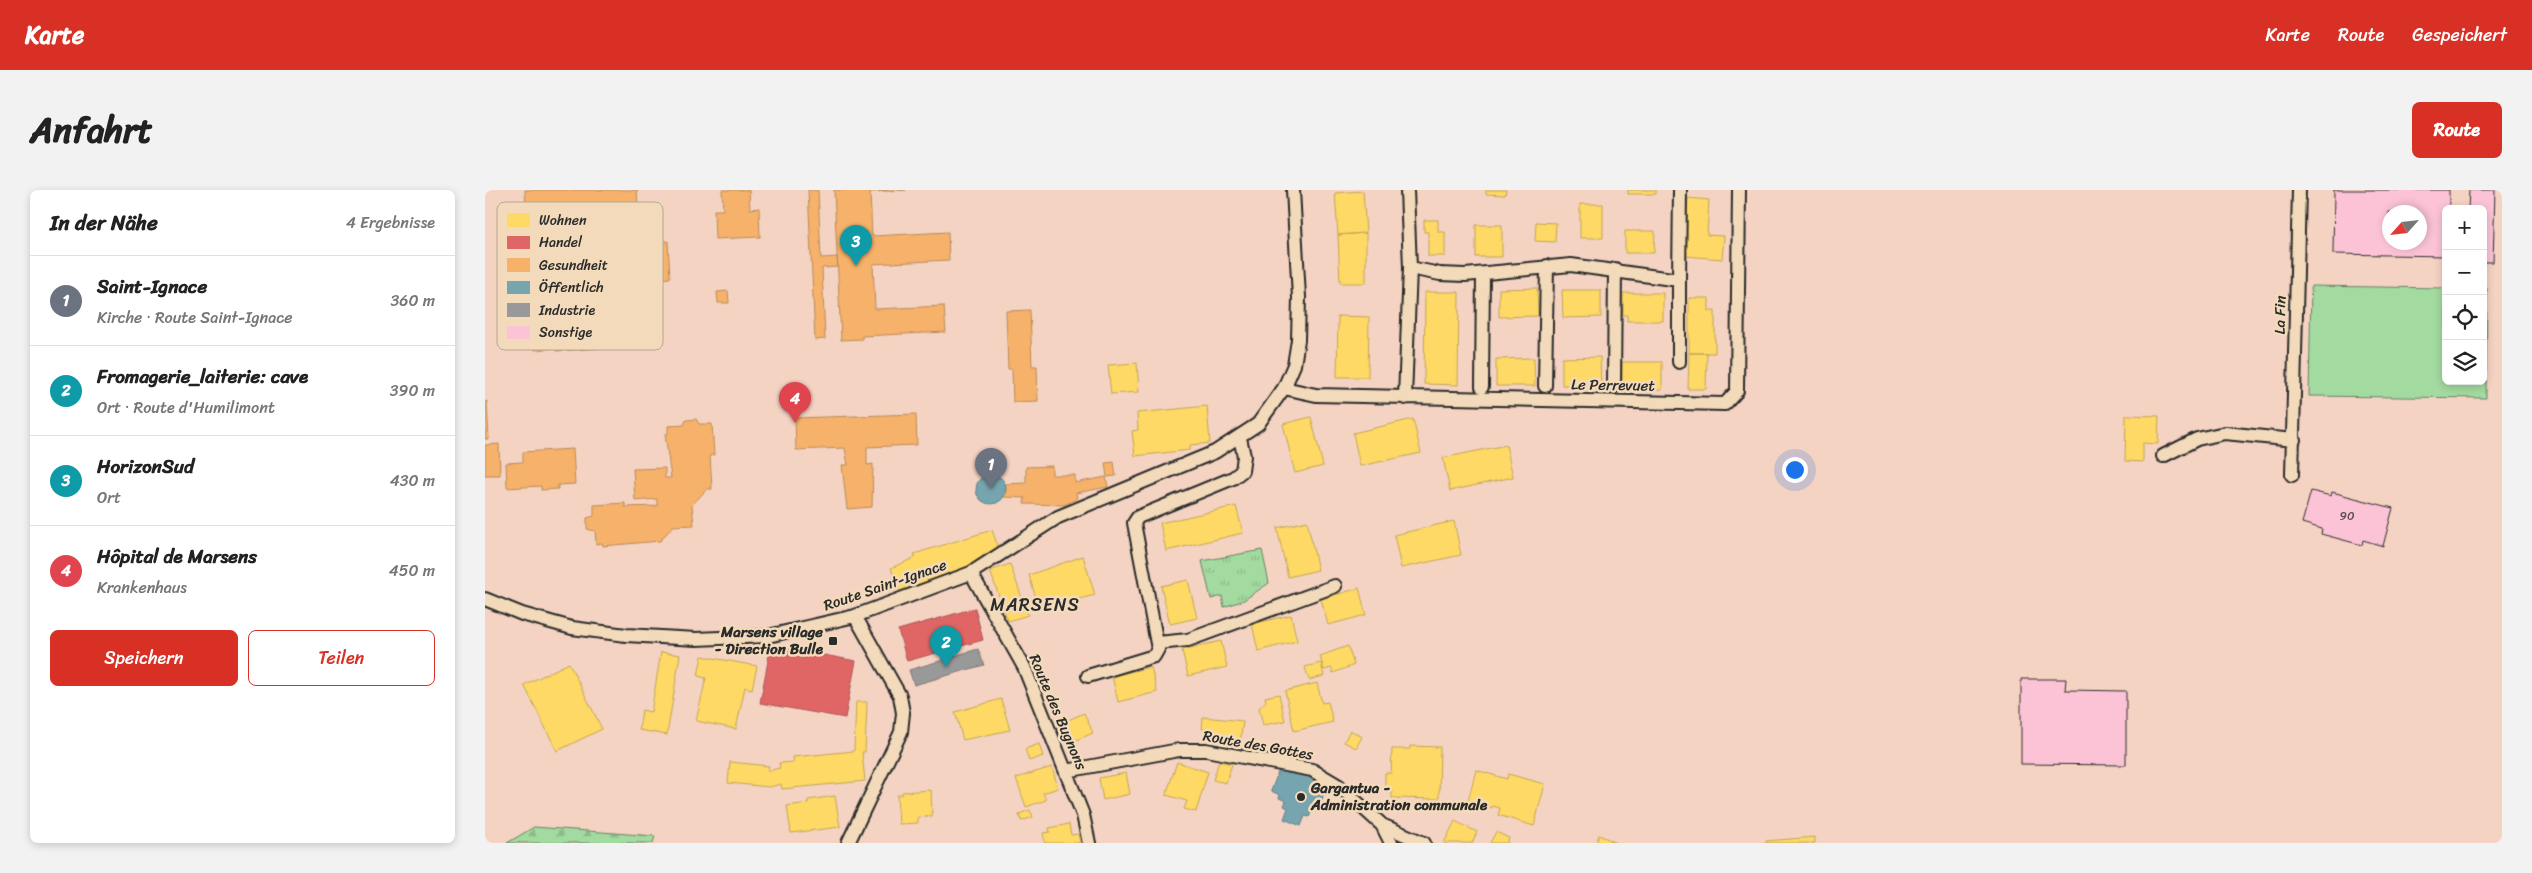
<!DOCTYPE html>
<html lang="de">
<head>
<meta charset="utf-8">
<style>
  body { margin:0; font-family:Sriracha,sans-serif; background:#f2f2f2; color:#222 }
  .controls { position:absolute; right:15px; top:15px; display:grid; overflow:hidden; border-radius:8px; box-shadow:0 2px 8px #0003 }
  .controls button { width:45px; height:45px; display:grid; place-items:center; padding:0; border:0; border-bottom:1px solid #e0e0e0; background:#fff; color:#222; font:25px sans-serif }
  .compass { position:absolute; left:1897px; top:15px; width:45px; height:45px; border-radius:50%; background:#fff; box-shadow:0 2px 8px #0003; rotate:243deg }
  .you { position:absolute; left:1309px; top:279px; width:18px; height:18px; margin:-12px; border:4px solid #fff; border-radius:50%; background:#1a73e8; box-shadow:0 0 0 8px #1a73e833 }
  .badge { display:grid; place-items:center; width:32px; height:32px; border-radius:50%; background:#d93025; color:#fff; font-size:16px; font-weight:700 }
  .pin { position:absolute; translate:-50% -41px; filter:drop-shadow(0 1px 2px #0008) }
  .pin::after { content:''; position:absolute; top:26px; width:18px; height:15px; background:inherit; clip-path:polygon(0 0,100% 0,50% 100%) }
  .list { margin:0; padding:0; list-style:none }
  h2 { display:flex; justify-content:space-between; align-items:center; height:65px; margin:0; padding:0 20px; font-size:21px }
  h2 small { font-size:16px; font-weight:400; color:#767676 }
  .list li { display:grid; grid-template-columns:32px 1fr auto; gap:15px; align-items:center; box-sizing:border-box; height:90px; padding:0 20px; border-top:1px solid #e0e0e0 }
  .list b { display:block; font-size:19px; white-space:nowrap }
  .list p { margin:0; font-size:16px; white-space:nowrap; color:#767676 }
  .list em { font-size:16px; font-style:normal; color:#767676 }
  .actions { display:flex; gap:10px; padding:15px 20px }
  .actions a { flex:1; padding:11px 0; border:1px solid #d93025; border-radius:8px; text-align:center; font-size:18px; color:#d93025 }
  .actions .main { background:#d93025; color:#fff }
  .icon { flex:none; width:28px; height:28px; fill:none; stroke:currentColor; stroke-width:2; stroke-linecap:round; stroke-linejoin:round }
  .map { position:relative; flex:none; width:2017px; height:653px; overflow:hidden; border-radius:8px }
  header { display:flex; align-items:center; gap:30px; box-sizing:border-box; height:70px; padding:0 25px; background:#d93025; color:#fff }
  header strong { font-size:24px }
  nav { display:flex; gap:28px; margin-inline-start:auto; font-size:18px }
  .intro { display:flex; align-items:center; justify-content:space-between; box-sizing:border-box; height:120px; padding:0 30px }
  h1 { margin:0; font-size:35px }
  .button { padding:12px 22px; border-radius:8px; background:#d93025; color:#fff; font-size:18px; font-weight:700 }
  main { display:flex; gap:30px; padding:0 30px }
  aside { flex:1; background:#fff; border-radius:8px; box-shadow:0 2px 8px #0003 }
  .map>svg:first-child { display:block }
  .forest { fill:url(#forest-firs); stroke:#668265 }
  .park { fill:url(#park-tufts); stroke:#668265 }
  .pitch { fill:#a2da9f; stroke:#668265 }
  .homes { fill:#ffd966; stroke:#bfa554 }
  .shops { fill:#e06666; stroke:#aa5454 }
  .health { fill:#f6b26b; stroke:#b98a58; fill-rule:evenodd }
  .public { fill:#76a5af; stroke:#608087 }
  .industry { fill:#999; stroke:#787878 }
  .building { fill:#fcc3d7; stroke:#2b2b2b; fill-rule:evenodd }
  .lines { fill:none; stroke-linecap:round; stroke-linejoin:round }
  .street-casing { stroke:#2b2b2b; stroke-width:16 }
  .street { stroke:#f2daba; stroke-width:12 }
  .poi-dot { fill:#2b2b2b; stroke:#f2daba; stroke-width:2 }
  .labels { text-anchor:middle; stroke-width:5; stroke-linejoin:round; paint-order:stroke }
  .number-label { font-size:12px; fill:#5f5156 }
  .street-label { font-size:15px; fill:#2b2b2b; stroke:#f2daba }
  .poi-label { font-size:15px; font-weight:bold; fill:#2b2b2b; stroke:#f2daba; text-anchor:end }
  .quarter-label { font-size:18px; letter-spacing:1px; fill:#2b2b2b; stroke:#f2daba }
  .key { fill:#f2daba; stroke:#b6a68f; stroke-width:1 }
  .key-label { font-size:14px; fill:#2b2b2b }
</style>
</head>
<body>
<header>
<strong>Karte</strong>
<nav><a>Karte</a><a>Route</a><a>Gespeichert</a></nav>
</header>
<div class="intro"><h1>Anfahrt</h1><a class="button">Route</a></div>
<main>
<aside>
<h2>In der Nähe<small>4 Ergebnisse</small></h2>
<ul class="list">
<li><span class="badge" style="background:#6b7280">1</span><div><b>Saint-Ignace</b><p>Kirche · Route Saint-Ignace</p></div><em>360 m</em></li>
<li><span class="badge" style="background:#0f9aa8">2</span><div><b>Fromagerie_laiterie: cave</b><p>Ort · Route d'Humilimont</p></div><em>390 m</em></li>
<li><span class="badge" style="background:#0f9aa8">3</span><div><b>HorizonSud</b><p>Ort</p></div><em>430 m</em></li>
<li><span class="badge" style="background:#e0444e">4</span><div><b>Hôpital de Marsens</b><p>Krankenhaus</p></div><em>450 m</em></li>
</ul>
<div class="actions"><a class="main">Speichern</a><a>Teilen</a></div>
</aside>
<div class="map">
<svg width="2017" height="653" viewBox="0 0 2017 653">
  <defs>
    <pattern id="forest-firs" width="22" height="20" patternUnits="userSpaceOnUse" patternTransform="scale(1.25)"><rect width="22" height="20" fill="#a2da9f"/><path d="M5 1l3.5 6h-7zM16 11l3.5 6h-7z" fill="#8cbb89"/></pattern>
    <pattern id="park-tufts" width="24" height="20" patternUnits="userSpaceOnUse" patternTransform="scale(1.25)"><rect width="24" height="20" fill="#a2da9f"/><path d="M3 7l-1-3M5 7V3M7 7l1-3M15 17l-1-3M17 17v-4M19 17l1-3" fill="none" stroke="#8cbb89"/></pattern>
  </defs>
  <rect width="100%" height="100%" fill="#f5d3c3"/>
  <filter id="ink" filterUnits="userSpaceOnUse"><feTurbulence type="fractalNoise" baseFrequency=".02" numOctaves="2"/><feDisplacementMap in="SourceGraphic" scale="10" xChannelSelector="R" yChannelSelector="G"/><feConvolveMatrix kernelMatrix="1 2 1 2 8 2 1 2 1" color-interpolation-filters="sRGB"/></filter>
  <g filter="url(#ink)">
    <path class="forest" d="M49,637l121,9 -2,7h-146z"/>
    <path class="park" d="M777,360l7,33 -25,17 -20,7 -2,-11 -11,3 -9,-38z"/>
    <path class="pitch" d="M1826,96l135,2v93h37v-93h4l-1,110 -177,-2z"/>
    <path class="homes" d="M1001,0h20l-1,5 -19,-1z
      M1143,0h28v4h-28z
      M878,1l3,42 -28,2 -3,-42z
      M1203,8l21,2 -2,35 17,1 -2,23 -38,-3z
      M1095,14h23v34h-23z
      M939,30h14v12h7v24h-17v-24h-4z
      M1051,32l20,1 -1,19 -20,-1z
      M991,35h26v32h-26z
      M1140,41h30l-1,22h-29z
      M881,43v50h-26l-2,-48z
      M1052,98l1,28 -39,1v-28z
      M1077,100h39v27l-38,1z
      M940,102h34l-1,93 -34,-1z
      M1138,103h40v28h-36v-6h-4z
      M1204,108h20v13h6v42h-26z
      M853,126l31,1 -1,60h-31z
      M1204,163h18l-1,36h-18z
      M1115,167l1,28h-39v-27z
      M1049,168l1,28h-39v-27z
      M1137,172h40v28h-36v-6h-4z
      M652,173l2,29 -28,2 -3,-29z
      M722,216l3,37 -20,2v5l-55,6 -3,-25 6,-1 -1,-17z
      M1641,225l33,1 -1,28 -15,-1v19l-18,-1z
      M826,227l12,49 -28,7 -12,-49z
      M928,229l8,34 -61,13 -7,-33z
      M1021,255l7,32 -63,14 -7,-33z
      M751,316l7,27 -77,18 -6,-28z
      M822,331l11,49 -30,7 -11,-49z
      M969,331l7,34 -60,13 -7,-33z
      M507,340l6,17 -27,19 -72,25 -8,-23 25,-11 -2,-3z
      M598,366l12,39 -56,14 -10,-34z
      M525,374l18,51 -20,6 -18,-50z
      M703,390l9,38 -27,6 -9,-38z
      M874,398l7,27 -38,10 -7,-26z
      M806,425l6,26 -39,10 -6,-27z
      M736,451l6,26 -39,9 -6,-26z
      M863,456l6,19 -21,8 -1,-5 -8,2 -4,-14z
      M176,462l19,3 -13,80 -28,-5 3,-20 9,2z
      M217,466l55,10 -5,23 -7,-2 -9,42 -40,-8 10,-43 -8,-2z
      M84,473l33,66 -45,22 -33,-66z
      M836,473l3,13 -15,4 -4,-13z
      M666,477l6,25 -39,10 -6,-26z
      M832,493l5,20 6,-1 5,20 -39,9 -9,-40z
      M794,504l6,27 -22,4 -4,-17 7,-7 -1,-4z
      M516,509l9,31 -47,10 -8,-28z
      M371,512h11l-2,50h-3l3,29 -83,8 -1,-5 -11,3 -42,-4 2,-21 39,4 -1,5 12,-3 -1,-5 15,-1 -1,-5 61,-6z
      M599,523l9,20 -26,11 -8,-20z
      M718,527l40,4 -3,22 -32,-6 1,-7 -7,-1z
      M865,540l12,7 -6,11 -12,-6z
      M554,554l4,12 -14,5 -4,-12z
      M925,556l30,1 -1,52 -47,-1v-7h-7v-18h6l1,-24h18z
      M734,571l13,3 -6,19 -13,-3z
      M692,572l31,10 -12,40 -12,-3 3,-8 -21,-6z
      M567,577l6,21 -15,5 3,7 -20,7 -10,-29z
      M991,580l31,9 1,-5 37,10 -11,42 -36,-11 2,-7 -7,-2 -1,2 -24,-7z
      M641,583l4,21 -27,6 -4,-22z
      M446,600l1,26 -14,1v6l-19,1 -2,-29h5v-3z
      M350,606l5,31 -49,6 -4,-27 21,-3v-3z
      M545,620l3,7 -12,4 -2,-7z
      M970,631l22,11 -5,11h-28z
      M584,634l2,11 7,-1 2,9h-35l-2,-10 7,-1 -1,-4z
      M1011,642l13,6 -2,5h-17z
      M1114,645l18,8h-21z
      M1330,647v6h-49v-2z"/>
    <path class="shops" d="M490,418l8,32 -76,21 -9,-31z
      M286,455l85,16 -11,57 -85,-15z"/>
    <path class="health" d="M40,0h112l3,53 28,-2 2,37 -29,2 3,68 -21,1 -4,-73 -89,4 -1,-28 18,-1v-7l-13,-8 -2,-10 5,-9 9,-4 -1,-7 -19,1zM130,13l2,46 -52,2v-7l11,-9 1,-10 -4,-9 -9,-4v-7z
      M237,0h27l1,19 9,-1 1,29 -45,2 -1,-29h9z
      M323,0h10l3,68 16,-1 1,10 -16,1 3,71 -10,1z
      M349,0h72l-36,2 2,44 76,-4 1,28 -76,4 2,45 69,-3 2,26 -84,4v3l-21,1z
      M243,101l1,12h-11l-1,-11z
      M545,120l2,56h5l1,35 -25,1 -1,-33h-4l-2,-58z
      M117,131l2,27 -48,3 -1,-3 -20,2 -2,-22 51,-4v-2z
      M2,211l2,38h-4v-37z
      M431,224l1,31 -50,2v18l6,-1 -1,43 -25,2 -5,-44h6l-3,-17 -49,2 -1,-32z
      M211,229l3,5h13l2,31h-4l2,34h-5l-15,16 2,20 -21,1 -13,15 -57,5 -1,-3 -6,1 -1,-13 -8,-2v-11l7,-2v-11l31,-2v4l32,-1v-7l-22,2 -2,-32 32,-1v10h6l-6,-44h3v-8l16,-1 2,-5z
      M14,254l1,31h-15v-30z
      M88,259l2,35 -17,1v4l-17,1v-4l-34,2 -1,-25 17,-1v-10z
      M629,272l2,14 -9,1 -2,-14z
      M567,276v9h23v8l31,-6 2,10 -32,6 1,6 -13,6 -40,-1 1,-6 -21,-1 1,-13 21,-1v-16z"/>
    <path class="public" d="M491 299a15 15 0 1 1 30 0a15 15 0 1 1-30 0Z
      M795,577l48,16 -11,29 -5,-1 -3,6 -4,-1 -4,10 -17,-7 4,-11 -4,-2 2,-5 -7,-3 1,-3 -9,-4z"/>
    <path class="industry" d="M493,459l6,16 -70,20 -5,-15 34,-10 -2,-7 4,-1 2,6z"/>
    <path class="building" d="M1849,0h115v19h-3v47l-113,-2zM1904,22h30v30h-30z
      M1984,0h26l-2,72h-10v-53h-15z
      M1826,301l20,5 1,-4 61,16 -10,38 -20,-6 -1,5 -41,-11 1,-5 -20,-6z
      M1536,489h45l-1,11 61,1v74l-105,-1z"/>
    <g class="lines">
      <g class="street-casing">
        <path id="street" d="M925,78l30,6 25,1 106,-10 108,15v82
          M1194,90l1,-90
          M1060,196l2,-120
          M1129,196l1,-117
          M997,197l1,-113
          M799,198l32,7 409,9 12,-13 2,-201
          M920,208l5,-130 -3,-78
          M1678,266l34,-17 28,-6 69,7
          M1807,285l7,-285
          M486,383l53,94 59,148 6,28
          M0,409l37,15 50,14 54,7 70,4 72,-3 87,-20 116,-43 87,-56 157,-65 43,-28 26,-36 10,-23 4,-25 1,-43 -6,-107
          M673,453l30,-3 147,-54
          M603,486l66,-20 4,-7 -24,-126 4,-6 95,-39 9,-7 2,-15 -4,-18
          M581,581l113,-21h27l106,20 27,16 43,39 42,18
          M897,635l9,18
          M363,653l53,-111 2,-19 -3,-17 -45,-80"/>
      </g>
      <use href="#street" class="street"/>
    </g>
  </g>
  <g class="poi-dot">
    <rect x="343" y="446" width="10" height="10" rx="2.5"/>
    <circle cx="816" cy="607" r="5"/>
  </g>
  <g class="labels">
    <g class="number-label">
      <text x="1862" y="330">90</text>
    </g>
    <g class="street-label">
      <text transform="translate(1795 125) rotate(-89)" y="5">La Fin</text>
      <text transform="translate(1128 195) rotate(1)" y="5">Le Perrevuet</text>
      <text transform="translate(400 395) rotate(-19)" y="5">Route Saint-Ignace</text>
      <text transform="translate(573 522) rotate(67)" y="5">Route des Bugnons</text>
      <text transform="translate(773 555) rotate(10)" y="5">Route des Gottes</text>
    </g>
    <g class="poi-label">
      <text x="338" y="447">Marsens village<tspan x="338" dy="17">- Direction Bulle</tspan></text>
      <text x="826" y="603" text-anchor="start">Gargantua -<tspan x="826" dy="17">Administration communale</tspan></text>
    </g>
    <g class="quarter-label">
      <text x="550" y="421">MARSENS</text>
    </g>
  </g>
  <rect x="12" y="12" width="166" height="148" rx="8" class="key"/>
  <rect x="22" y="23" width="23" height="14" fill="#ffd966"/>
  <rect x="22" y="46" width="23" height="13" fill="#e06666"/>
  <rect x="22" y="68" width="23" height="14" fill="#f6b26b"/>
  <rect x="22" y="91" width="23" height="13" fill="#76a5af"/>
  <rect x="22" y="113" width="23" height="14" fill="#999"/>
  <rect x="22" y="136" width="23" height="13" fill="#fcc3d7"/>
  <g class="key-label">
    <text x="54" y="35">Wohnen</text>
    <text x="54" y="57">Handel</text>
    <text x="54" y="80">Gesundheit</text>
    <text x="54" y="102">Öffentlich</text>
    <text x="54" y="125">Industrie</text>
    <text x="54" y="147">Sonstige</text>
  </g>
</svg>
<div class="controls">
<button>+</button>
<button>−</button>
<button><svg class="icon" aria-label="locate" viewBox="0 0 24 24"><circle cx="12" cy="12" r="6"/><path d="M12 2v4M12 18v4M2 12h4M18 12h4"/></svg></button>
<button><svg class="icon" aria-label="layers" viewBox="0 0 24 24"><path d="M12 4l9 5-9 5-9-5zM3 14l9 5 9-5"/></svg></button>
</div>
<svg class="compass" viewBox="-18 -18 36 36"><path d="M0-13l5 13h-10z" fill="#e53935"/><path d="M0 13l5-13h-10z" fill="#767676"/></svg>
<div class="you"></div>
<div class="pin badge" style="left:506px;top:299px;background:#6b7280">1</div>
<div class="pin badge" style="left:461px;top:477px;background:#0f9aa8">2</div>
<div class="pin badge" style="left:371px;top:76px;background:#0f9aa8">3</div>
<div class="pin badge" style="left:310px;top:233px;background:#e0444e">4</div>
</div>
</main>
</body>
</html>
